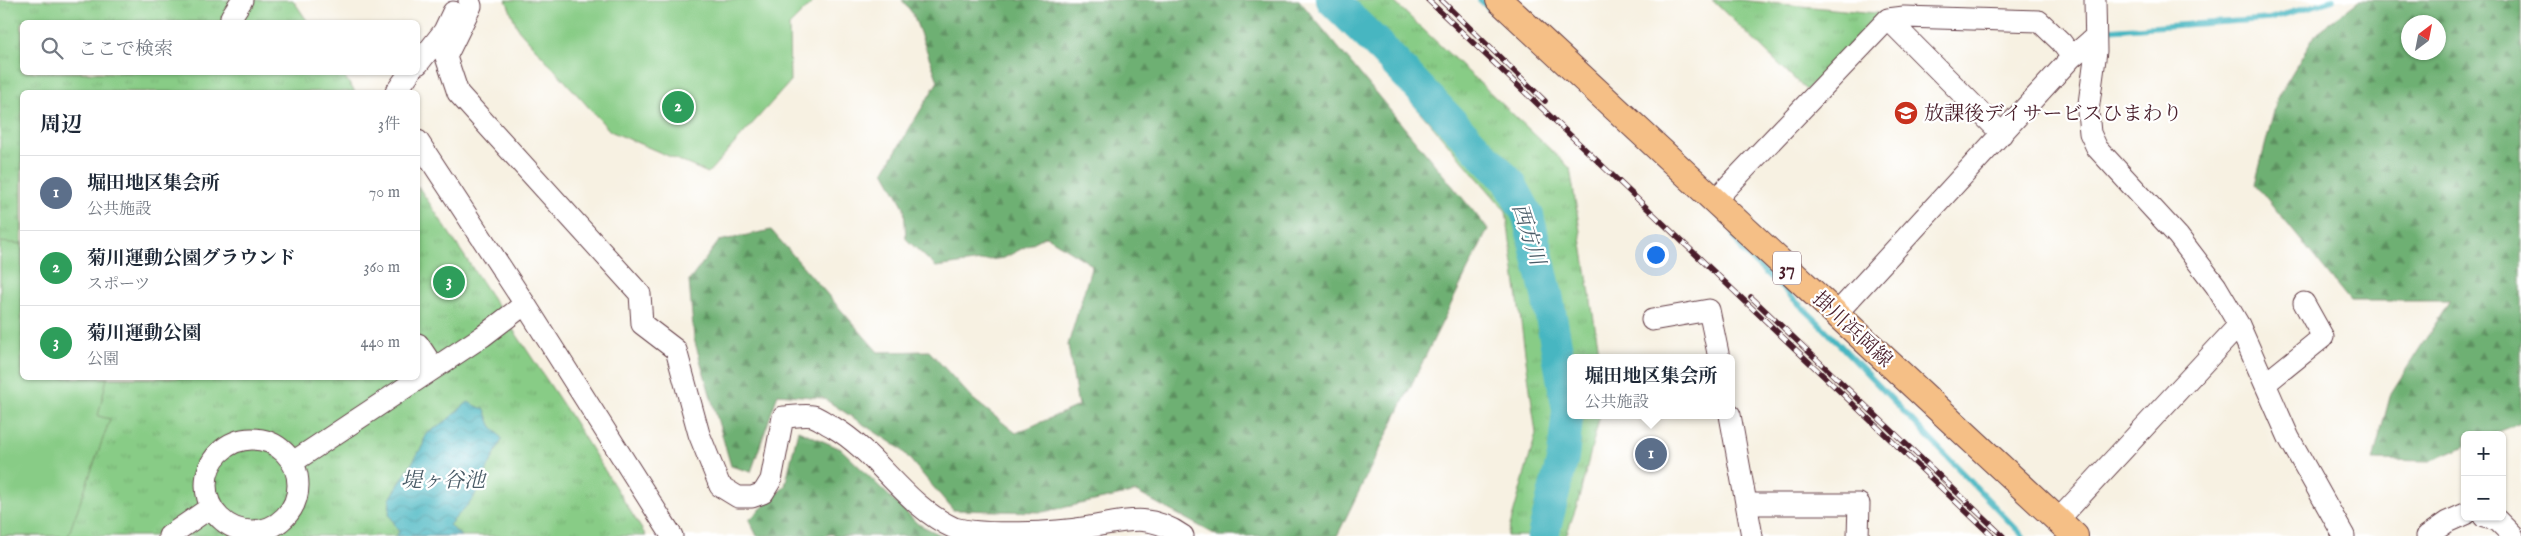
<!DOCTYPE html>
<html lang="ja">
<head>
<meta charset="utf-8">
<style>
  body { margin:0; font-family:"IM FELL English","Noto Serif JP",serif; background:#f6f6f7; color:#1f2937 }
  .controls { position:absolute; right:15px; bottom:15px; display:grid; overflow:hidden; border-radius:8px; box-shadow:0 1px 4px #0004 }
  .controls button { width:45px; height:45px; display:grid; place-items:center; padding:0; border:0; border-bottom:1px solid #e0e1e3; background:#fff; color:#1f2937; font:25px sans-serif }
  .compass { position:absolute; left:2401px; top:15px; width:45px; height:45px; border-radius:50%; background:#fff; box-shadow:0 1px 4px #0004; rotate:32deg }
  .you { position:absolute; left:1655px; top:254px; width:18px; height:18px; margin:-12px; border:4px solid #fff; border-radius:50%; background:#1a73e8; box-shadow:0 0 0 8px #1a73e833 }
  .badge { display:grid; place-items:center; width:32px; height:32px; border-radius:50%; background:#1a73e8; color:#fff; font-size:16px; font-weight:700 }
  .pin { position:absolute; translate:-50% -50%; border:2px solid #fff; box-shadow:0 1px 5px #0006 }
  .popup { position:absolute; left:1567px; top:354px; width:168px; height:65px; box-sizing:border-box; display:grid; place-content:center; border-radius:8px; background:#fff; filter:drop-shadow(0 1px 4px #0005); font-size:16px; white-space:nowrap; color:#747a83 }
  .popup b { font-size:19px; color:#1f2937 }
  .popup::after { content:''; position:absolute; left:50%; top:100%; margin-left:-10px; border:10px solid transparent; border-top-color:#fff }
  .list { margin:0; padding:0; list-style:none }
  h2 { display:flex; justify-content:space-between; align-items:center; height:65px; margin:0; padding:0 20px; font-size:21px }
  h2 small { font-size:16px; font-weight:400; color:#747a83 }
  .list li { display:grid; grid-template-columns:32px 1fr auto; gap:15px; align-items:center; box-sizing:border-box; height:75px; padding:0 20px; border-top:1px solid #e0e1e3 }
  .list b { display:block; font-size:19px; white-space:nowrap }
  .list p { margin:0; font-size:16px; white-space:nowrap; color:#747a83 }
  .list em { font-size:16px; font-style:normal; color:#747a83 }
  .icon { flex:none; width:28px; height:28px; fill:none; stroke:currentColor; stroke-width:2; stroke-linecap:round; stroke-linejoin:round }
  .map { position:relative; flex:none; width:2521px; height:536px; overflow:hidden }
  .search { position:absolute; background:#fff; box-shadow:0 1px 4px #0004; left:20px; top:20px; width:400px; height:55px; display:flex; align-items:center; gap:12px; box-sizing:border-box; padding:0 18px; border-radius:8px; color:#747a83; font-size:19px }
  .panel { position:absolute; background:#fff; box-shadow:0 1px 4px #0004; left:20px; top:90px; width:400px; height:290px; border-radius:8px }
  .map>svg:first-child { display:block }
  .grass { fill:url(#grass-tufts); stroke:#697658 }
  .forest { fill:url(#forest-firs); stroke:#5c684f; fill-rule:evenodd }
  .pitch { fill:#88cc86; stroke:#697658 }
  .water { fill:url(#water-waves); stroke:#486a76 }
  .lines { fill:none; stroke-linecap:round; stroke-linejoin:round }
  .stream { stroke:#47b6c1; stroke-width:5.5 }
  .river { stroke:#47b6c1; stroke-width:32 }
  .minor-casing { stroke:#643e46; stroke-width:23 }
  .major-casing { stroke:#643e46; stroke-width:28 }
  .minor { stroke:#fff; stroke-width:21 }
  .major { stroke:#f5bf86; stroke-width:26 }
  .rail-casing { stroke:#4a1f2b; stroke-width:5.5 }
  .rail { stroke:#fff; stroke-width:4; stroke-dasharray:11; stroke-linecap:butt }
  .labels { text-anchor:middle; stroke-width:4.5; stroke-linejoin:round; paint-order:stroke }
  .shield { fill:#fff; stroke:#80626b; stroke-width:1 }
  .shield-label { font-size:19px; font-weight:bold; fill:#4a1f2b }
  .poi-label { font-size:20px; fill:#4a1f2b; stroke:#fff; text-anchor:start }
  .street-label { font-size:20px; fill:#4a1f2b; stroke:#fff }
  .water-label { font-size:21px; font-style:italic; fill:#495b67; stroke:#fff }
</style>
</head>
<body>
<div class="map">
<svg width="2521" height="536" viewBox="0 0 2521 536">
  <defs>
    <pattern id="grass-tufts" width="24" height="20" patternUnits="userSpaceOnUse" patternTransform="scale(1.25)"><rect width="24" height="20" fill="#88cc86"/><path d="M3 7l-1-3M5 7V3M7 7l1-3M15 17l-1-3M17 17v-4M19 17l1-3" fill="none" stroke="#77af74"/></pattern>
    <pattern id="forest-firs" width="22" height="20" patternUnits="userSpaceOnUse" patternTransform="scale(1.25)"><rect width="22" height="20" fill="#6eb073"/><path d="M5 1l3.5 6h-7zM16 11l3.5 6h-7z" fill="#5c8f5f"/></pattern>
    <pattern id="water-waves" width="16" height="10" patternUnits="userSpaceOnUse" patternTransform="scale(1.25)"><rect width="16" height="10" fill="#47b6c1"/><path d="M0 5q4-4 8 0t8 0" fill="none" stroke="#3d939d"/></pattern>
  </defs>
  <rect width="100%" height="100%" fill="#fff"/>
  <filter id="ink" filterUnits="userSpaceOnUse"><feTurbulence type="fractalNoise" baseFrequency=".02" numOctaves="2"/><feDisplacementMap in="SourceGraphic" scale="10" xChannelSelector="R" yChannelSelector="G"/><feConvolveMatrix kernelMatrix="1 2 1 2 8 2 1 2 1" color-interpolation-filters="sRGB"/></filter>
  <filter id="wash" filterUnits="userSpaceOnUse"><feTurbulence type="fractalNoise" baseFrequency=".0096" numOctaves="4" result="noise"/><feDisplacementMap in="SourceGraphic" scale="20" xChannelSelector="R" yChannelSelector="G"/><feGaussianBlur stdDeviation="1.12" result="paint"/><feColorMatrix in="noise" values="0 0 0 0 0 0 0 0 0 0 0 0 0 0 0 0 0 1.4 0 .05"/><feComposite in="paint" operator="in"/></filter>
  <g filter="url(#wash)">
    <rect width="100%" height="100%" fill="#f7f1e2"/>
    <path class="grass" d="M0,0h293l15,22h-286v50l320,1 13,19h-333v286h396v-192l152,229 76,121h-646z
      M1323,0h69l178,168 30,190h-29v57h29l-22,87 -12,34h-59l29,-102 -30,-223z
      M1712,0h27l147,14 -80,76z"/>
    <path class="forest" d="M902,0h397l189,229 -151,307h-119l-82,-44 -93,20 -90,-2 -52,-61 -78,-51 -45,-4 -27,78 -20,-6 -37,-127 -5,-58 30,-40 52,-11 107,122 51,-1 44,48 43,34 62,-27 -10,-61 24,-80 -46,-29 -42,22 -68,9 -30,-28 -2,-32 -20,-36 54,-90 -25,-67z
      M2360,0h161v423l-31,12h-25v11l-35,15 -57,-1 18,-67 59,-92h-100l-95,-117 23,-88 39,-64zM2408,22h30v30h-30z
      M798,430l43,19 77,75 25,12h-109l-3,-2 -7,2h-67l-8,-16 36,-34z"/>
    <path class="pitch" d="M506,0h309l-26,26 1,56 -82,91 -98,-42 -92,-102z
      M0,242l22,2v134h85l-9,38 12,3 -42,117h-68z"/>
    <path class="water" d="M468,402l17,8 6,15 11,14 -29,60 -24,26 12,11h-65l3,-4 -10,-18 1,-15 33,-54 2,-10 21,-14z"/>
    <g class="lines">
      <path class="stream" d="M1480,0l13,12
        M2108,30l161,-11 64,-19
        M1733,235l10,17 73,68 207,216"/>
      <path class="river" d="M1332,0l50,49 128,134 18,33 19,79 21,115 -5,47 -20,79"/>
    </g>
  </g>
  <g filter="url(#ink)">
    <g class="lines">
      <g class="minor-casing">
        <path id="minor" d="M469,0l2,6 -25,51 12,36 182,201 2,30 34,26 23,84 21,52 18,11h14l11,-4 8,-13 12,-63c9,0 21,-3 30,-1 6,2 14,8 20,11 46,27 71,78 121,101 30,8 101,5 135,-1 37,-6 60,-15 94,9
          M2095,0l1,51 -8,60 2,22 7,15 81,88 38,50 23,39 50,113 55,98
          M1888,19l16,-2 135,4 22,21 11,15
          M231,22v-5l11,-17
          M418,64l26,-33 9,-19
          M396,92l14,-20
          M418,141l107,163 147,232
          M1714,201l174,-182 114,115
          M1836,314l236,-257 23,-20
          M1652,320l57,-10 10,48
          M418,344l16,24
          M2265,384l58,-47 -19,-34
          M1730,415l22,121
          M206 485a46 46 0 1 1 92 0a46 46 0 1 1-92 0Z
          M293,462l190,-126 42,-32
          M1748,504h111l-1,32
          M2484,517l13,3 16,16
          M2058,520l181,-195
          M169,536l42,-29
          M2427,536l20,-14 18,-8"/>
      </g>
      <g class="major-casing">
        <path id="major" d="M1499,0l576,536"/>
      </g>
      <use href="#minor" class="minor"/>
      <use href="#major" class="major"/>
      <g class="rail-casing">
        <path id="rail" d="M1428,0l564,536
          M1441,0l104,101
          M1751,297l252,239"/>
      </g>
      <use href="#rail" class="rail"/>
    </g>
  </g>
  <defs>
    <g id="school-disc" transform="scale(1.25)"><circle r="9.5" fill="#c8321e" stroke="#fff"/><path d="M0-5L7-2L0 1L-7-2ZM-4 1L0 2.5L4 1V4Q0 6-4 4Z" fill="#fff"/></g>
  </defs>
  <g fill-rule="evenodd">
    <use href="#school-disc" x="1906" y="113"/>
  </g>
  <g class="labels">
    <rect class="shield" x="1773" y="251.5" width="28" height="33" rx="4"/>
    <g class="shield-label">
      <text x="1787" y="275">37</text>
    </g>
    <g class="poi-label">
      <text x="1924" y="120">放課後デイサービスひまわり</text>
    </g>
    <g class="street-label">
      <text transform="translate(1853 329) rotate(43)" y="7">掛川浜岡線</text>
    </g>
    <g class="water-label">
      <text transform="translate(1529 234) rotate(72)" y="7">西方川</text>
      <text x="443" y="487">堤ヶ谷池</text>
    </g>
  </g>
</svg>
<div class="controls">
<button>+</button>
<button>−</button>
</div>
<svg class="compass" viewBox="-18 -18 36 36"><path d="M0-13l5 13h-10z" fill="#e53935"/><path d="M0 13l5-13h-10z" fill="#747a83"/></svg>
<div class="you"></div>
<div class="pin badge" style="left:1651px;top:454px;background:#5c6f8a">1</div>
<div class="popup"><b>堀田地区集会所</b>公共施設</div>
<div class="pin badge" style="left:678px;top:107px;background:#2e9e5b">2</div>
<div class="pin badge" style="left:449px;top:282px;background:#2e9e5b">3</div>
<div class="search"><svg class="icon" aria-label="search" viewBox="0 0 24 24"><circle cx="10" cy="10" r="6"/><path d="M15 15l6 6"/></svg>ここで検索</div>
<section class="panel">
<h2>周辺<small>3件</small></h2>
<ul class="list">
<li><span class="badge" style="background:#5c6f8a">1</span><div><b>堀田地区集会所</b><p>公共施設</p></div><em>70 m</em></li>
<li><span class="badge" style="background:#2e9e5b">2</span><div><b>菊川運動公園グラウンド</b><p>スポーツ</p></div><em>360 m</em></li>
<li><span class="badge" style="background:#2e9e5b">3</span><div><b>菊川運動公園</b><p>公園</p></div><em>440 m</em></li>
</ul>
</section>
</div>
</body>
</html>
